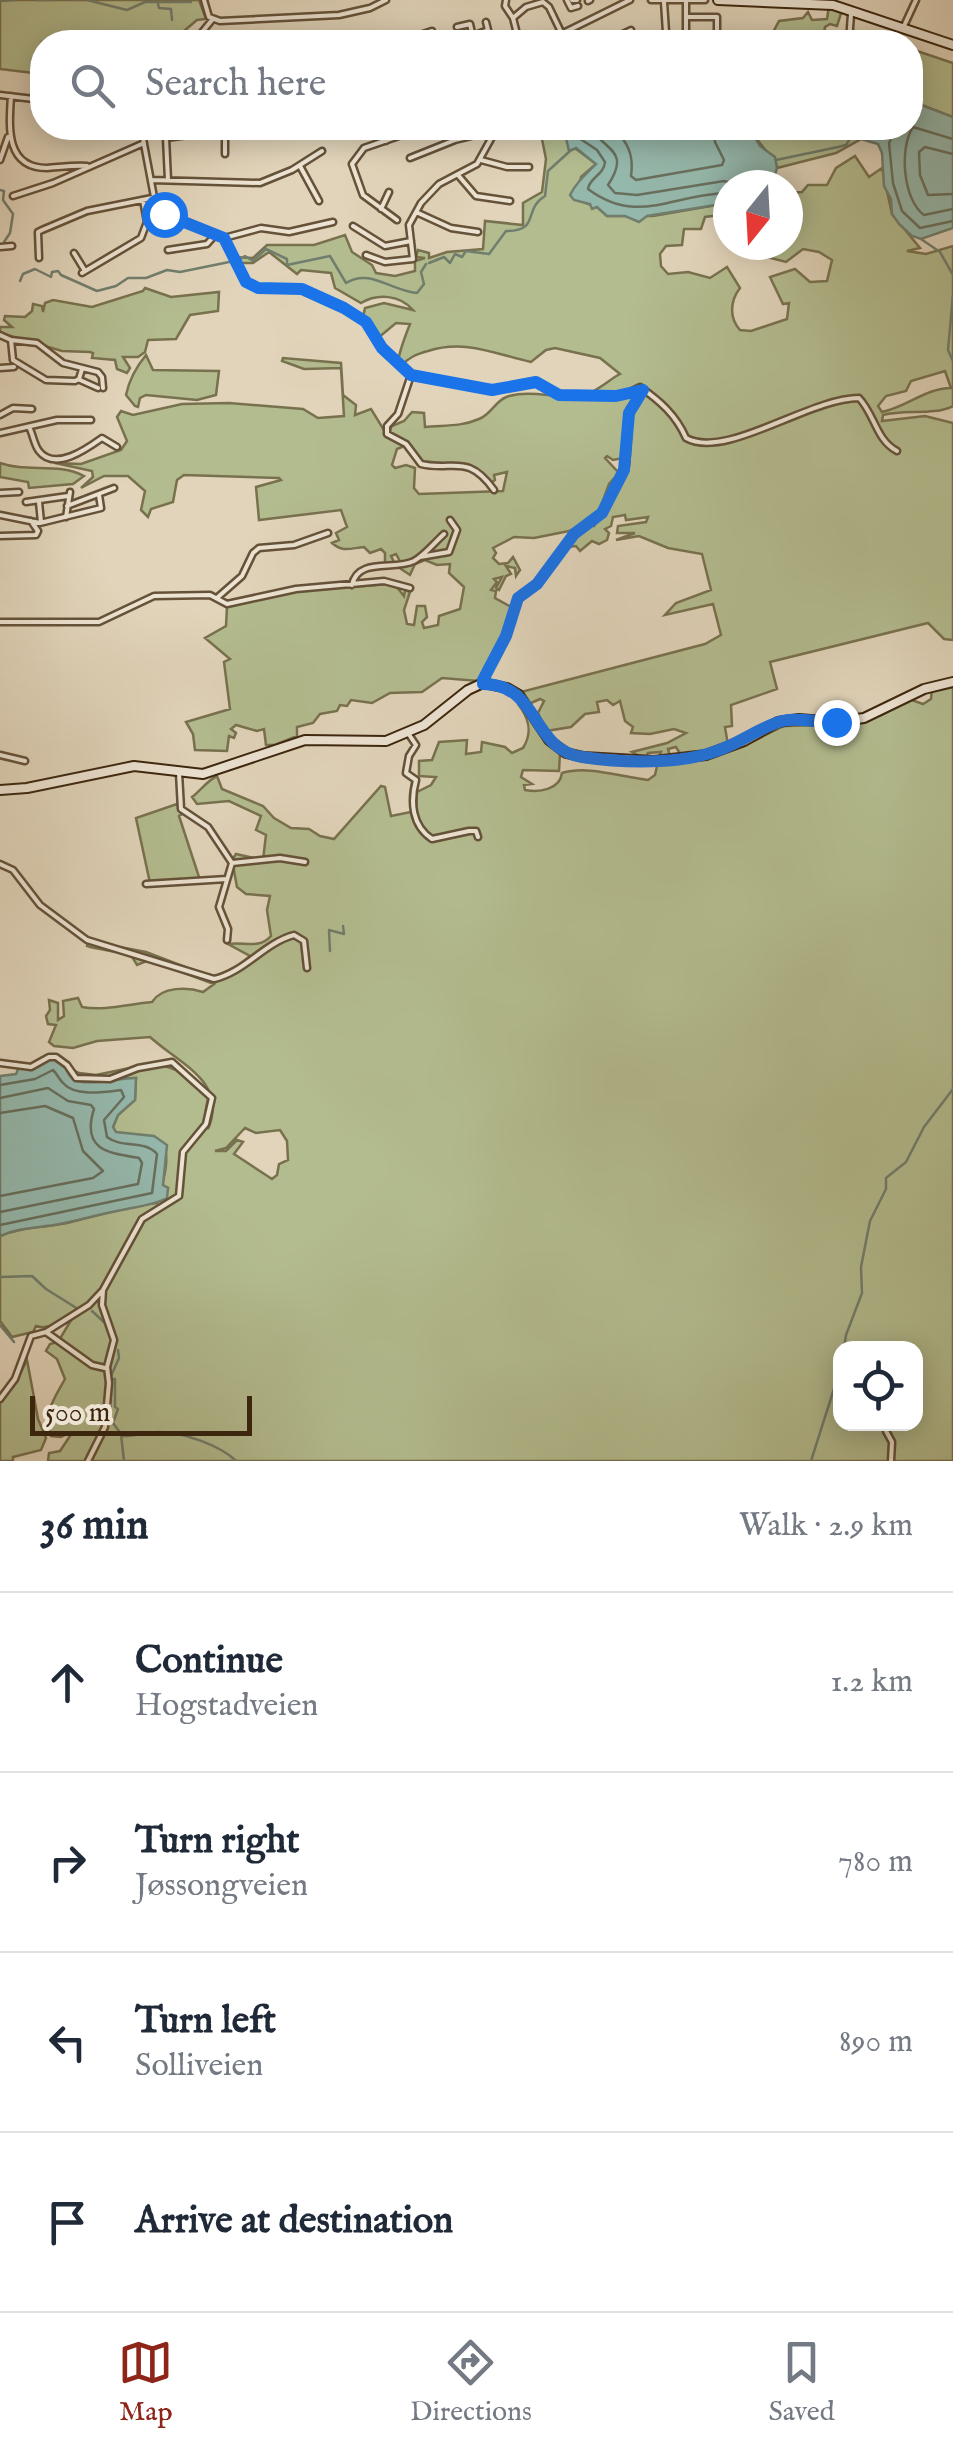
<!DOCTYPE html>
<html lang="en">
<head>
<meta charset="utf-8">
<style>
  body { margin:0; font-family:"IM FELL English",serif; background:#f6f6f7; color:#1f2937 }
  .controls { position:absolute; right:30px; bottom:30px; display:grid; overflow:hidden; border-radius:20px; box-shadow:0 5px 25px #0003 }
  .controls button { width:90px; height:90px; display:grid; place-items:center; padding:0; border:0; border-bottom:2px solid #e0e1e3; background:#fff; color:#1f2937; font:50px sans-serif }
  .compass { position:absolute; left:713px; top:170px; width:90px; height:90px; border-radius:50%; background:#fff; box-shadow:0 5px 25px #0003; rotate:198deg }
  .scale { position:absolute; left:30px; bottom:25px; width:222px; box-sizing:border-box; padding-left:10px; border:5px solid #3c260e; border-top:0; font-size:28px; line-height:35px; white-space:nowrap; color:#3c260e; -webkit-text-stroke:8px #ece3d2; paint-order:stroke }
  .stop { position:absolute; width:30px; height:30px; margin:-22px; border:8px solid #1a73e8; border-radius:50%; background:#fff }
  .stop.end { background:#1a73e8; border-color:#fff; box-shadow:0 2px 10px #0008 }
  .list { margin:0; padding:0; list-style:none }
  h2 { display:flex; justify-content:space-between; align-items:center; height:130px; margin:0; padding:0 40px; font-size:42px }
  h2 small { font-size:32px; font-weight:400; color:#747a83 }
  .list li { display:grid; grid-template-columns:65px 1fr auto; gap:30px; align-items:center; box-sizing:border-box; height:180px; padding:0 40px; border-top:2px solid #e0e1e3 }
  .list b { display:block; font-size:38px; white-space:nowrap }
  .list p { margin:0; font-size:32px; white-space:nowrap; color:#747a83 }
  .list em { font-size:32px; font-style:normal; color:#747a83 }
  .icon { flex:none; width:55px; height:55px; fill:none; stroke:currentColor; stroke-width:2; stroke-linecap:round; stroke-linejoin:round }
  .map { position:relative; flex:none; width:953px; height:1461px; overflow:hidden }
  .search { position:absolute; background:#fff; box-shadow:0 5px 25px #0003; left:30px; right:30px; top:30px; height:110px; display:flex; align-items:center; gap:25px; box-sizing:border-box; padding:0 35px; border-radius:40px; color:#747a83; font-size:38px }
  .sheet { height:850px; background:#fff }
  nav { display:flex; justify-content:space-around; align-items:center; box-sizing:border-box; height:140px; border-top:2px solid #e0e1e3; background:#fff; font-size:28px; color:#747a83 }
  nav a { display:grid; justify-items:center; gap:5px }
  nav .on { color:#8f2418 }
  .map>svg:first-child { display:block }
  .green { fill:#b3bc8f; stroke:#78714e; stroke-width:2.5; fill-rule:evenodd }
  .water { fill:#95b8ac; stroke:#717e6d; stroke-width:2.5 }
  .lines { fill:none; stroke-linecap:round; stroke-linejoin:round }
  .shore { stroke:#686f5d; stroke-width:2.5 }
  .stream { stroke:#717e6d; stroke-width:2.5 }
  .street-casing { stroke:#655239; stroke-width:9 }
  .secondary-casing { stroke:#3c260e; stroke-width:12 }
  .street { stroke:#ece3d2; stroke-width:4 }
  .secondary { stroke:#ece3d2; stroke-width:8 }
  .route { stroke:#1a73e8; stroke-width:12 }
</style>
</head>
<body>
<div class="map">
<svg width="953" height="1461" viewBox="0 0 953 1461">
  <rect width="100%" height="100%" fill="#e1d4ba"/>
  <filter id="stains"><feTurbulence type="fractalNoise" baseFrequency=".002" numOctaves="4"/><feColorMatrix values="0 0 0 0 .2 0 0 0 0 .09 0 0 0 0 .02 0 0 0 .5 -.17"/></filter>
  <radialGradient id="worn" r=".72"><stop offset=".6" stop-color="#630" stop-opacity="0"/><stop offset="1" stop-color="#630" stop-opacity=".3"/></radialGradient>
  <path class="green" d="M0,0h199l7,19 -9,1 -26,22h-129v32l-42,-5z
    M829,6l13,4 -5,16 -7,-2 -5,3 -1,6 -8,5 -44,4 -2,-4 9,-17 24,-3 5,-6 4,8 15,-1z
    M914,50l39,13v54l-42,-16 -1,-21 5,-13 -4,-12z
    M543,128h28l-3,2 2,20 5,-2 21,16 -15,13 -4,23 20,7 10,9h46l75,-13v11l-23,3 -4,12h-17l-2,16 -16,1 -6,8 1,12 7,8 20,-2 22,6 17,-11 13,21c-10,13 -11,30 0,42l11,1 36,-12 2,-16 -6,1 -13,-27 25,-8 15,13 17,-1 5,-21 -13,-8 -16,-3 -17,13 -23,-6 3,-11h22v-52l14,-1 6,-7h19l9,-17 19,-12 14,21 13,-9 10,46 28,34 -13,3 19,3 27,-8v160c-20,10 -47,3 -70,9l-1,6 43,-5 28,7v217l-9,-1 -16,-16 -158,39 7,27 -46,16 1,21 -7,1 3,18 -37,11 -10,-1 -5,-8 -8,2 2,7 -11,1 2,-5 -13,1 -3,6 -13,-7 35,-9 19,-10 -12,-4 -24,5 -19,-1 2,-6 -8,-6 -5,-20 -7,4 -6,-5 -10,2 2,10 -14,2 -14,13 -25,4 -8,-18 6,-12 -4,-2 -11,5 -8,-12 184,-48 16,-9 -8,-31 -48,11 11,-12 35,-13 -9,-36 -34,-6 -29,-12 -23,4 19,-7h-18l1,-7 28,-4 2,-5 -22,3 -1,-5 -12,2 -2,9 -6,3 4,4 -2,7 -8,4 -7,-3 -12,10 -4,-5 -8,1 5,-10 18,-12 3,1c11,-18 32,-44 33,-69l-4,12v-11l-10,2 -6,-4 -2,2 14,15 -10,11 -12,33 -28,14 -35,7 -20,-1 -21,11 3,5 -3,5 6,6 9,-1 5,-6 7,13 -4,6 -1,-8 -9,-2 5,8 -5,2 -7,14 -3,-2 6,-11 -8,2 3,3 -6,8 5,1 -1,7 18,10 -9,31 -26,42 -36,-3 -20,14 -32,1 -18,10 -21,-3 -4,6 -7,-1 -3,6 -17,3 -7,9 -16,4v9l-22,9h-9l-2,-16 -7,2 -21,-6 -5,4 5,4 -2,5 -5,-2 -2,15 -32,-1 -2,-16 -7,-12 44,-13 -6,-47 6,-3 -25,-21 21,-12 1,-19 58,-15 103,-8 8,2 8,10 1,-6 5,2 -6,18 3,14 7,1 3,-19h8l2,11 -5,5 2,6 14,-3 1,-9 21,-7 4,-22 -15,-14 1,-9 -13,1 -12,-5 -10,4 -5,11 -12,-8 4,-2 -6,-11 -5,2 3,6 -9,2v-11l-4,-4 -11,4 -6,-6c-13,1 -21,6 -32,-4l7,-3 -3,-7 11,-6 -6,-17 -82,10 -3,-33 25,-7 -2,-2 -95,-3 -7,5 -4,22 -22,7 -3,8 -7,-7 4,-19 -17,-15h-24l-23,12 12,-11 -1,-6 -37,-8 26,1 40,-14 6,-9 -10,-24 4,-6 12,4 49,-11 47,-1 74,6 15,9 26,-2 -3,-48 -37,1 -22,-8 1,-3 58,5 2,32 13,10 -1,10 16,-6 16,26 5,-9 12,-5 8,-9 12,1 1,14c18,-2 36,0 54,-8 13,-5 16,-19 30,-23 26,-7 53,5 78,-2 12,-4 23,-15 33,-20l-20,-16 -45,-10 -9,2 -15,12c-36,-8 -66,-23 -103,-11 -11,3 -19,6 -27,15l-3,-4c1,-8 8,-28 12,-38l-14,-1 -18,15 -15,-21 2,-9 19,-5 29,7c-13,-15 -35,-17 -52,-7l-26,-15 -4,-15 -30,-3 -4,4 -28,-22 -16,11h-17l-1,-6 18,1 14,-13h47l31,-10 7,17 20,13 4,8 19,3 20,-5v-10l10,-3 -9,-1 2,-7 11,3v5l18,-6 36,-3 2,-28 38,4v-22l19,-11 4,-33 -5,-25zM945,371l6,17c-25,0 -44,19 -69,24l-4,-6 8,-10 20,-5 5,-10zM407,445l15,16 40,4 29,18 4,-3 -1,-5 13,-3 -4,19 -84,3 -5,-6 1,-20 -9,-3 -11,3 -3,-3 5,-16z
    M749,128l134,1 5,-1 -6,7 -21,-1v5l-25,14 -59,15c-6,-14 -19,-25 -28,-40z
    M145,288l26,9 48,-5 -1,19 -28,4 -14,24 -28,1 -3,12 -7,5h-15l7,11 -3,5 -10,-4 -2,-9 -23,-2 1,-5 -3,-1 -28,-1 -62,-18v-6h12l-8,-7 1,-4 20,1 7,-6 1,-7 9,2 1,6 2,-9 8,-3 39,7 51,-16z
    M146,355l7,15 66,1 -3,24 -19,5 -51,-5 -6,3 -2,9 -3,-1 -9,-11c3,-15 11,-29 20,-40z
    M0,463c27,10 58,-1 84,13l-11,8 -44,4 -1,-6 -28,-5z
    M953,686v775h-905l1,-8 11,-2 10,-15 -3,-2 -6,3 -10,-1c-8,-23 3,-37 14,-57l-8,-20 -11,-8 4,-7 8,-2 18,-30c-13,8 -27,19 -40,14l-3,6 -21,5 -12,-16v-85c23,-10 47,-8 71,-14 28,-7 57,-16 86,-19l11,-15 -6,-3c14,-51 -5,-44 -47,-53l-2,-5 5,-12 17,-15 1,-22c-20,-2 -60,17 -69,-11l12,6 17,2 48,-10 24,2 8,3 32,28 -2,11 4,-2 -2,22c20,-47 -27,-64 -58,-92l-53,4 -24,7 -19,-2 -5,-4 7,-17 -8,-1 -2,-8 4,-6 -1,-10 9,3v17l6,-4 -1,-15 15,-3 4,9c23,4 46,-3 70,-5 10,-16 36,-15 51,-10l11,-8 -65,-24 -12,5 -6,-10 -41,-8 -3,-1 1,-5 58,11 68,26 16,-4 20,-18 -22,-12c16,-3 30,6 43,-8l-4,-26 3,-14 -24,-2 -9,-7 -5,-27 4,-6 27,6 3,-25 -10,-5 5,-14 -32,-15 -32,3 -5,-7c8,-6 16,-17 25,-21l5,13 41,17 11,12 17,10 18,1 11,7 14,3 47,-53 4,1 6,29 25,-5 1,-19 14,-7 5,-8 -17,-1v-15l13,-1 7,-18 28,-2 -1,14 15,-2 1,-10 23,5 7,6 11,-5c10,-16 6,-30 -5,-44l1,-5 41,54 -1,18 -36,-1 -2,7 11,7 -8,1 1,5c15,3 35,-1 37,-17 26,-8 58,4 86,7l7,-5 2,-9 47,-7 41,-14 39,-19 51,-1 27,-4 19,-6 28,-16 14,5 8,-5 1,-11zM245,1128l11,5 24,-3 7,11 1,19 -9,4 -2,11 -5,4 -38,-25 9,-12 -6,-2 -11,11h-11l11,-3zM840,1348h76v76h-76z
    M177,804l7,9 -5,3 21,64 -50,3 -14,-65z
    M27,1360l11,59 8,19 -5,12 -28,7v4h-13v-59l17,-22z"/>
  <path class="water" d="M911,101l42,16v111l-32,11 -9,-3 -13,-12 -7,-10 -1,-15 -7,-13 -2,-33 -4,-9 -17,-5 -1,-6 22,2 6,-7h22z
    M571,128h178l11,18 15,11 2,11 -5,17h-44v18l-81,13 -8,6 -14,-6h-18l-10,-9 -5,2 -2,-5 -16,-4 -4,-5c6,-12 15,-20 26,-31l-20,-16 -7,3 -3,-13z
    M51,1059l11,3c4,5 5,11 9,15 12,12 51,0 65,1l-1,22 -17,15 -5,12 3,5 38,4 13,9 -4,40 5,3 -1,10c-13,7 -31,9 -45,12 -23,4 -44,11 -68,15 -19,3 -36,3 -54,11v-160l16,-2 3,-7 12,3 11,-9z"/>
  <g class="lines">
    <path class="shore" d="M578,128l1,10 18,12 8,12c-1,13 -16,16 -17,27 49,37 85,5 140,4
      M591,128c14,23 40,22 17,57l7,8 22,2 87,-14 16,4
      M613,128c15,14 21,27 18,48l5,4 86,-15 2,-5 -9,-18 -2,-14
      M896,128l-7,15 4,40 9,28 18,17 33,-7
      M953,139l-40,-12c-14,21 -10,73 11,88l29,-6
      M953,154l-28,-7 -6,5 1,23 8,20 25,-1
      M0,1085l35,-6 18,-9c4,4 6,9 10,13 12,14 42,9 58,7l3,7 -20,23 3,17c15,12 37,2 50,17l-5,39 -152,32
      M0,1098l48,-10 20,13 23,4 3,4c-13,41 14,44 45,49l3,5 -4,21 -138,28
      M0,1113l45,-7 28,12 10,33 20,20 -10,7 -93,18"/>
    <path class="stream" d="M37,0h16
      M74,0h3
      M87,0l40,10 18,-8h46
      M0,1l16,-1
      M158,4l1,4 12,1 1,11
      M776,160l62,-13 8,-2 5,-8h10
      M0,190l4,1 -1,9 10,14 -3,19 -6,9
      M921,239l19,13 13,23
      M429,263l15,-6 6,6 5,-9 7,3 4,-6 23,3 17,-23c35,0 16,-21 39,-35l3,-25 22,-20
      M20,281l3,-7 12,-5 16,8 1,-5 6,-1 3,4 36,16 19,-5 12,-8h18l21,-8 13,2 59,-12 6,-4 8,5 13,-12 21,10v6l43,-9 16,27c24,-15 45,8 71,10l7,-9 -3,-12 5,-8
      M953,295l-5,55 5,11
      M330,951l-1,-21 15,4 -1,-8
      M953,1073v1
      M0,1277l32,-1 14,13 32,20
      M92,1311l15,14
      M0,1325l14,17
      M844,1348l2,-13 16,-42 -1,-26 9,-46 16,-32v-11l20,-16 18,-35 29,-38
      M111,1376l8,-18 -1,-8
      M111,1379h4v28l3,2 -5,14 8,11 3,27
      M121,1436c14,1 27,-5 40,-4 23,1 59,13 75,29
      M811,1461l29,-91"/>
    <g class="street-casing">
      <path id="street" d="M204,0l5,17 11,4 119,-6 31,-7 16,-8
        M506,0l-1,6 8,12 6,24
        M567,0l4,8 7,-2
        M572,0h5
        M651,0h54
        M588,1l2,-1
        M664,2l2,30
        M686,17h31v13
        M513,18l13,-11 17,-5 6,5 13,27
        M904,26l12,-26
        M457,27l13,-3 4,18
        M686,35v-34
        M473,36l15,-6 -2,-8
        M194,42l18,-22
        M398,42l34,-11
        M545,42l85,-42
        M606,42l25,-12
        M849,42l2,-28
        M0,95l42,5
        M11,96c-2,31 -6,72 36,72 14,-1 27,-3 40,-2
        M141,128l13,69 7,14 63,27 22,44 12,6 44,1 42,18 22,15 15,26 30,27 81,15 44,-7 23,12h57l27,-5
        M225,128v26
        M386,141l5,-13
        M410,158l45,-18 41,-10
        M0,160l8,-23
        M481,160l26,7h22
        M300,166l19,35
        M458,175l18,21 34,5
        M151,180l109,3 32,-13 30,-19
        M168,180l-2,-42 29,-4
        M13,196l40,-13 91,-40
        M381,209l8,-17
        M416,212l35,16 27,4
        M397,220l-34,-25 -11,-31 12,-16 58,-20
        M353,226l32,20 26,-5
        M224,238l37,-10 28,4 44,-10
        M0,247l12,-1
        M168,250l39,-6 9,-10
        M74,253l11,18
        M366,255l19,7 28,-3 -4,-34 12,-22 18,-19 38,-20 20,-36
        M39,258l-1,-26 4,-2 45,-19 65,-13
        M82,273l59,-35 6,-16 -4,-22
        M0,335l11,5 2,20 33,20 29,1 4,-2 3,-10
        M11,340l26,3 26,20 35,9 4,5 1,11
        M0,368l14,-1
        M411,375l-13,39 -11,12v8l19,10 15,20c31,8 46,-12 73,26
        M80,380l18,8
        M632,391l8,-4c20,14 36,28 46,51 40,22 123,-40 173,-40 16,17 17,42 38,53
        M0,415l13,-7 19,1
        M29,427c4,7 5,18 10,24 16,21 49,-3 63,-13l15,9
        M0,433l57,-13h34
        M0,493l19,-1
        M26,502l42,-6
        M39,502l2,20
        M67,506l47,-18
        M0,515l40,8 61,-15 -2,-13
        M66,517l4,-25
        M0,536l36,-1 2,-4 -7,-10
        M420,557l29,-5 8,-22 -7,-10
        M352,585c6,-28 42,-14 62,-24 11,-6 20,-18 30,-27
        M218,597l24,-21 11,-23 6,-5 35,-3 34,-12
        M0,622h99l55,-26 56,-1 17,9 69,-15 88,-8 26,7
        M483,680l23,-44 12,-38 19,-14 37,-50 28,-21 24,-48 4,-56 13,-19
        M408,733l8,12 -7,11 -3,17 10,7c-6,22 -4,46 16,59l37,-8h7l2,6
        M0,755l25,6
        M179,773l2,36 27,18 24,36 -13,44 9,22 -1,11
        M232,863l48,-5 25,4
        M0,864l13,6 27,35 47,35 127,39c31,-7 50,-36 80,-44l10,6 3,27
        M146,884l81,-5
        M0,1063l31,4 18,-10h7l11,8 9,13 34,1 28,-11 34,-6 40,36 -6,26 -23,28 -4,44 -37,23 -39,71 -14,15 -43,27 -15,4 -16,43 -15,20
        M46,1332l46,33 13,3
        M886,1431l6,11 -1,19
        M88,1461l17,-34 4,-44 -2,-16 7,-27 -12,-35 1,-15"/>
    </g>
    <g class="secondary-casing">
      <path id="secondary" d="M718,0l115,5 120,40
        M0,790l27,-2 107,-22 69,8 102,-34 81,1 38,-16 44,-35 15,-7 24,5 12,7 30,45 17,13 18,4 70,4 52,-6 38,-14 34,-19 21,-3 36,3 29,-4 60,-29 29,-7"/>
    </g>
    <use href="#street" class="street"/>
    <use href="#secondary" class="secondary"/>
  </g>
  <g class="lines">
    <path class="route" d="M164,214l60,24 22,44 12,6 44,1 42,19 22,14 16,26 29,27 81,15 44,-8 23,13 57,1 27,-6 -14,23 -5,57 -22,43 -28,21 -37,50 -19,14 -12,38 -23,44v4c57,0 47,65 99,73 40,6 99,8 137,-7 21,-7 43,-24 63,-29 18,-4 35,2 54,1"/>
  </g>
  <rect width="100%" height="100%" filter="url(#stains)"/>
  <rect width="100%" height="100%" fill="url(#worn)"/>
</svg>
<div class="controls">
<button><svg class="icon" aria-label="locate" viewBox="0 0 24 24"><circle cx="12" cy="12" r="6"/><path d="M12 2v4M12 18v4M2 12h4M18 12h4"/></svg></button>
</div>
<svg class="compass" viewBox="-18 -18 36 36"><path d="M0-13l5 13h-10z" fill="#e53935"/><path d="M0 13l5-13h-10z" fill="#747a83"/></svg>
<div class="scale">500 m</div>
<div class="stop" style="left:164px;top:214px"></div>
<div class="stop end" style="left:836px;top:722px"></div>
<div class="search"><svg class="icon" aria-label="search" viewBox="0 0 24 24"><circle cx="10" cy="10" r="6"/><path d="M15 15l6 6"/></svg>Search here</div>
</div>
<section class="sheet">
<h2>36 min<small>Walk · 2.9 km</small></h2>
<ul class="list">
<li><svg class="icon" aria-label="ahead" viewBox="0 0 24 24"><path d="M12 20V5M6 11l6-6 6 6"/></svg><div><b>Continue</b><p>Hogstadveien</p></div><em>1.2 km</em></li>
<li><svg class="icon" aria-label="right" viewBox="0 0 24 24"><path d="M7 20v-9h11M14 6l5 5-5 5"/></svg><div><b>Turn right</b><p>Jøssongveien</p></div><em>780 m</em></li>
<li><svg class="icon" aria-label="left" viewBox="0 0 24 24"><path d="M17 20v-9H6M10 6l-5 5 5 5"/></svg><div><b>Turn left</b><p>Solliveien</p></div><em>890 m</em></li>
<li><svg class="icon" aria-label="arrive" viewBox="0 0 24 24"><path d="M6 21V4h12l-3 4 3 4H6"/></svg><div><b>Arrive at destination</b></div></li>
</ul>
</section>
<nav>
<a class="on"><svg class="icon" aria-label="map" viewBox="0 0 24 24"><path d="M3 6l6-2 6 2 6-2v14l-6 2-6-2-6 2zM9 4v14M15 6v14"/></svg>Map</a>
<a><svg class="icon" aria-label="directions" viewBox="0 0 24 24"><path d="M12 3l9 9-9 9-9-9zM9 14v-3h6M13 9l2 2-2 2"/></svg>Directions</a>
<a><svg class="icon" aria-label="saved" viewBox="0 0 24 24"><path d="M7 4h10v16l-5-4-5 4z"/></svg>Saved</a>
</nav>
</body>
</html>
